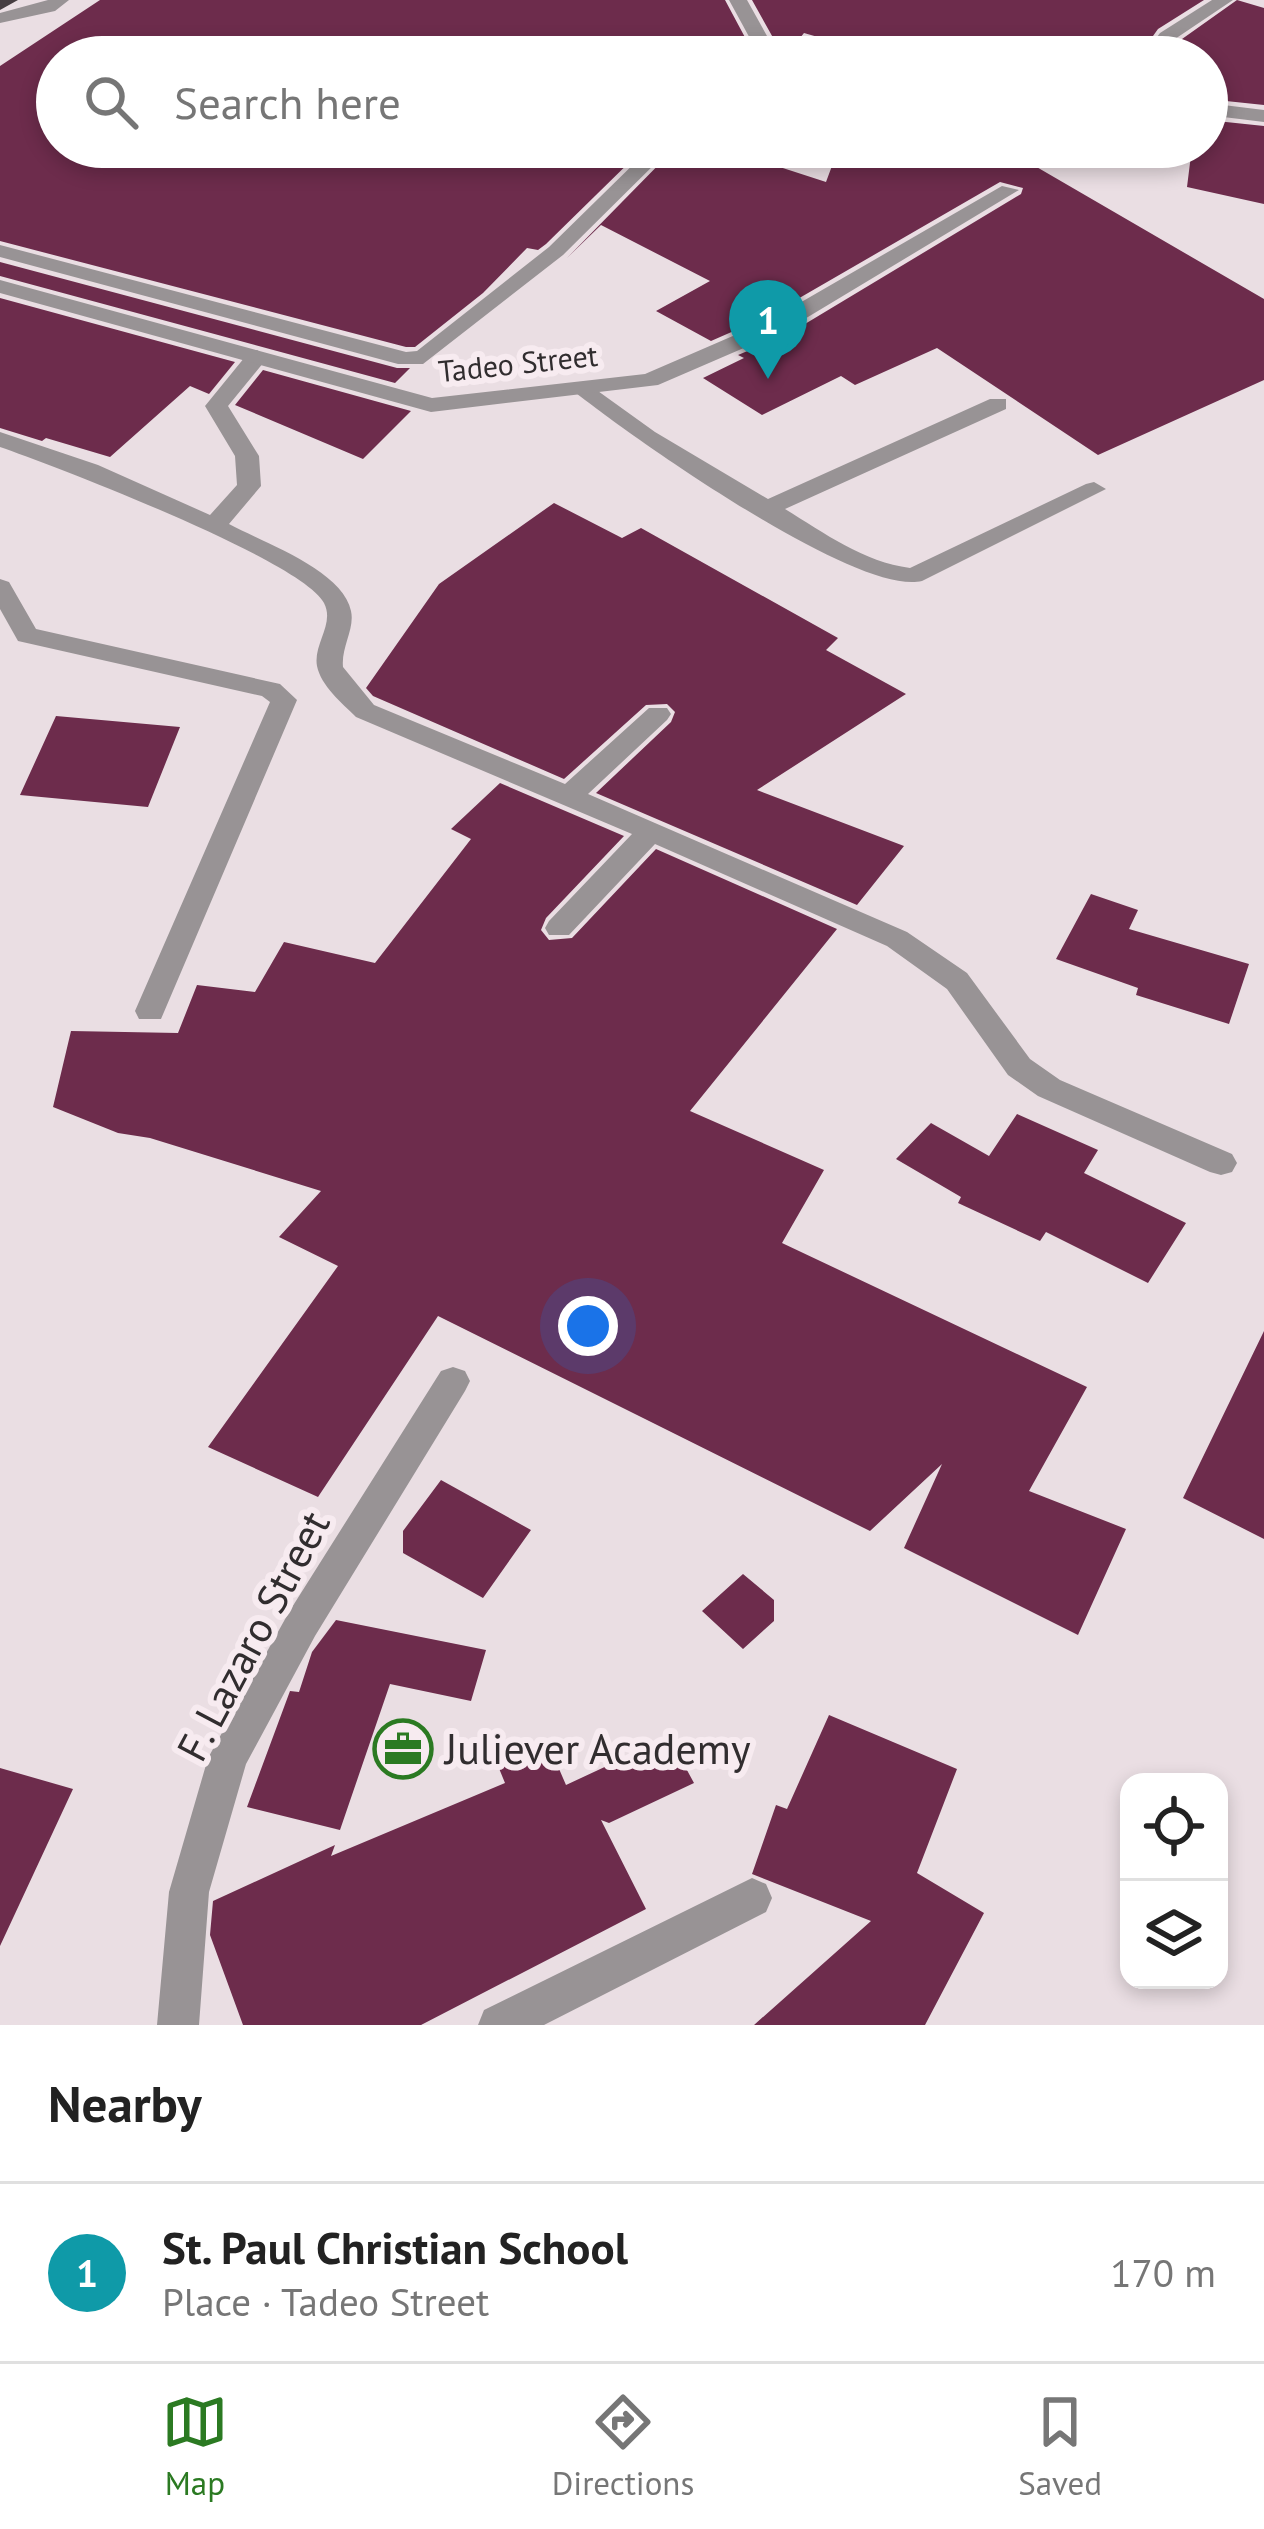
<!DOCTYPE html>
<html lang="en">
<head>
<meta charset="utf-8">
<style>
  body { margin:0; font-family:"PT Sans",sans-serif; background:#f2f2f2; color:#222 }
  .controls { position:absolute; right:36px; bottom:36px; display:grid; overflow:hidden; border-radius:24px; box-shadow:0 6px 18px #0003 }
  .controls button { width:108px; height:108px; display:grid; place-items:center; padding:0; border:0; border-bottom:3px solid #e0e0e0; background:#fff; color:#222; font:60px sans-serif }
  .you { position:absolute; left:588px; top:1326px; width:42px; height:42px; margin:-30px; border:9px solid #fff; border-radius:50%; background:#1a73e8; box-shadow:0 0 0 18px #1a73e833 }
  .badge { display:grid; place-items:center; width:78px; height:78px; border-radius:50%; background:#2b7a22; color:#fff; font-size:39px; font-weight:700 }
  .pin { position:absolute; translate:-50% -99px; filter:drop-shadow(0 3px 6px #0008) }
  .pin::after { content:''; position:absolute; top:63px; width:42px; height:36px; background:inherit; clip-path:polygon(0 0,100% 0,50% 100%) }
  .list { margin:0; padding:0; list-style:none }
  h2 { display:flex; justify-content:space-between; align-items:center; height:156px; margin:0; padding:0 48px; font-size:51px }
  h2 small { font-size:39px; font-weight:400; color:#767676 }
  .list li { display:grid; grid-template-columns:78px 1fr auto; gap:36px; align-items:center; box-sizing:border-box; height:180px; padding:0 48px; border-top:3px solid #e0e0e0 }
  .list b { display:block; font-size:45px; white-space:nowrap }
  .list p { margin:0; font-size:39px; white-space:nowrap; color:#767676 }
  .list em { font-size:39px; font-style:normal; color:#767676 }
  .icon { flex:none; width:66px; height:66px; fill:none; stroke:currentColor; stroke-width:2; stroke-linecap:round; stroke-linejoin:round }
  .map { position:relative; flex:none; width:1264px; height:2025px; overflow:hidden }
  .search { position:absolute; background:#fff; box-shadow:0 6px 18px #0003; left:36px; right:36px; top:36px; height:132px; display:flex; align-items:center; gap:30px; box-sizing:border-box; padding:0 42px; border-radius:66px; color:#767676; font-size:45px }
  .sheet { height:336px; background:#fff }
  nav { display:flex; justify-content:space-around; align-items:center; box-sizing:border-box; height:168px; border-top:3px solid #e0e0e0; background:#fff; font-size:33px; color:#767676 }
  nav a { display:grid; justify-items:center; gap:6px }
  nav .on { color:#2b7a22 }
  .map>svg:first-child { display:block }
  .building { fill:#6d2c4c }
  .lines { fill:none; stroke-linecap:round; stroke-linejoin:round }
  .lane { fill:#989395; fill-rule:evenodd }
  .street { fill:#989395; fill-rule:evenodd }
  .highway { fill:#463d41; fill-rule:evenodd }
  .labels { text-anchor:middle; stroke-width:12; stroke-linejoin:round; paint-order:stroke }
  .far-street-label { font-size:30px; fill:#312d2f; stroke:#f7ebf0 }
  .near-street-label { font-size:42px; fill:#312d2f; stroke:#f7ebf0 }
  .near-poi-label { font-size:42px; fill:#312d2f; stroke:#f7ebf0; text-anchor:start }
</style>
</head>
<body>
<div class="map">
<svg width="1264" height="2025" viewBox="0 0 1264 2025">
  <rect width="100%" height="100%" fill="#eadee3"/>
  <path class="building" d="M100,0h625l23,43 -21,14h-670v90h588l-99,97 -8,6 -11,-2 -44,45 -68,54h-9l-406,-106v-175z
    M752,0h452l-46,29 -20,28h-251l-83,-24 -17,21 -14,-3 3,-8z
    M1237,0l27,8v97l-57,-6v-42h-41l9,-13z
    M1207,120l57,6v78l-77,-17 5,-40h15z
    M676,147h42l108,35 13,-35h163l262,152v81l-166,75 -161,-107 -82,37 -14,-9 -79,39 -59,-37 41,-20 -6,-3 52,-22 231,-139 2,-6 -23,-6 -230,133 -59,26 -55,-30 54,-30 -109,-56 -34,33z
    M0,262l397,106h13l-15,15 -395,-107z
    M0,298l235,64 -26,32 -19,-8 -80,71 -64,-19 -4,3 -42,-13z
    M263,370l148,41 -48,48 -128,-54z
    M554,503l68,35 19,-10 197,110 -12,12 80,44 -149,96 147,56 -47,59 -261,-112 75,-71 4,-10 -8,-8 -21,1 -82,74 -191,-83 -7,-8 73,-104z
    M56,716l124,11 -32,80 -128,-12z
    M500,783l124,53 -78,82 -5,12 8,10 23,-2 84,-89 181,80 -147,182 134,59 -42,73 305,144 -58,104 97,38 -48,106 -174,-87 38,-84 -72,67 -432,-215 -120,181 -110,-50 130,-181 -59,-29 42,-46 -171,-53 -32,-5 -65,-26 18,-76 107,2 19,-48 58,7 29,-50 91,21 96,-124 -20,-10z
    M1091,894l47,16 -9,19 120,35 -20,60 -93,-29 2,-7 -82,-29z
    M1017,1114l81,36 -14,23 102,50 -38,60 -102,-51 -6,9 -82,-38 3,-6 -65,-38 35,-36 58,33z
    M1264,1331v208l-81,-41z
    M441,1480l90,50 -48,68 -80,-45v-22z
    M743,1574l31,26v21l-31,28 -41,-38z
    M336,1620l150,30 -15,51 -81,-17 -50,146 -93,-23 43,-116 9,1 13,-40z
    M829,1715l128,54 -40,104 67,40 -59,112h-171l117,-104 -119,-47 24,-69 11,4z
    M669,1737l25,46 -85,40 -8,-3 45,89 -225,116h-178l-33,-90 3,-34 122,-56 -4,11 174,-73 -9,-22 51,-20 19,44z
    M0,1768l73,21 -73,157z"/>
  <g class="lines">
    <path class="lane" d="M48,0h21l-14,11 -55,12v-10z
      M729,0h18l25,45 -11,12h-19l11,-13z
      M651,147h21l-109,108 -140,109h-25l-398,-107v-12l406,107 11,-1 132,-104z
      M257,350l11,7 -40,49 31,50 2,30 -32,38c33,18 114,46 122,87 4,18 -10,36 -8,56l31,38 191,79 84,-76h18l4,6 -4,6 -79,74 319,138 60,41 63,86 30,21 172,74 5,9 -5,9 -11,3 -11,-3 -172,-76 -30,-21 -61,-86 -60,-43 -232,-102 -86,91h-20l-4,-7 4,-7 83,-87 -276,-117c-14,-14 -35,-31 -39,-51 -4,-22 18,-42 7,-63 -23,-43 -269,-137 -324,-156v-15l98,33 112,50 27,-30 -2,-29 -30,-50 44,-54z
      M584,381l71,51 113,67 222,-100h16v10l-221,100c39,24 79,53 125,59l176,-84 8,-2 12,7 -184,92c-65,16 -290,-144 -346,-188l-3,-5z
      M0,579l9,3 27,47 244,55 17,16 -136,319h-22l-4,-8 135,-309 -8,-6 -244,-55 -18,-32z"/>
    <path class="street" d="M1212,0h21l-61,41 -12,16h-18l18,-24z
      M1207,103l57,7v12l-57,-7z
      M1002,186l17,4 -231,139 -130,56 -227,27 -431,-119v-13l432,118 213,-24 127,-55z
      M453,1367l12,4 5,10 -5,10 -150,245 -69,128 -37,128 -10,133h-42l12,-133 39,-134 81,-146 152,-241z
      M752,1878l14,6 6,14 -6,14 -222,113h-66l6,-15z"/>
    <path class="highway" d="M0,0h18l-18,10z"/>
  </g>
  <defs>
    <g id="office-ring" transform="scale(3)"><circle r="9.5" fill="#f7ebf0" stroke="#2b7a22" stroke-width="1.5"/><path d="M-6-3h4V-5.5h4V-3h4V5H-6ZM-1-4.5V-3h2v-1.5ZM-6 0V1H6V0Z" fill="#2b7a22"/></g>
  </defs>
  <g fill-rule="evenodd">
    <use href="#office-ring" x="403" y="1749"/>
  </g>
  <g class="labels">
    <g class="far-street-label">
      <text transform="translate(518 364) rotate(-6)" y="10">Tadeo Street</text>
    </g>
    <g class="near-street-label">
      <text transform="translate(253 1636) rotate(-62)" y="15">F. Lazaro Street</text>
    </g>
    <g class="near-poi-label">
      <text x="445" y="1764">Juliever Academy</text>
    </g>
  </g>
</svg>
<div class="controls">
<button><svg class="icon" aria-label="locate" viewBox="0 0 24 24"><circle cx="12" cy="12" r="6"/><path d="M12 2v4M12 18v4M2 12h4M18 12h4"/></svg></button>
<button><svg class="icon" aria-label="layers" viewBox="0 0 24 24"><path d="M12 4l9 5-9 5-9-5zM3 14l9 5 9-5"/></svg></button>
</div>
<div class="you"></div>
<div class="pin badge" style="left:768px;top:379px;background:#0f9aa8">1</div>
<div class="search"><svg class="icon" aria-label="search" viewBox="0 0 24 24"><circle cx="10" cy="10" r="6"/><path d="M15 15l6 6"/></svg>Search here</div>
</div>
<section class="sheet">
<h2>Nearby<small></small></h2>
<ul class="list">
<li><span class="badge" style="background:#0f9aa8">1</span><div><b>St. Paul Christian School</b><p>Place · Tadeo Street</p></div><em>170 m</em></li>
</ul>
</section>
<nav>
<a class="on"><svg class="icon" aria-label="map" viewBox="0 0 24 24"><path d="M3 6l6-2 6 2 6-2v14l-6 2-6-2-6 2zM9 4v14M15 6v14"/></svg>Map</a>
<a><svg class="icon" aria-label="directions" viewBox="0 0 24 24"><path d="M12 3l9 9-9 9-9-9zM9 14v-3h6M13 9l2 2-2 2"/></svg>Directions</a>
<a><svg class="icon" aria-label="saved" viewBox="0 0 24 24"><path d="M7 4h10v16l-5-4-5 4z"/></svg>Saved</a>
</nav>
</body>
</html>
